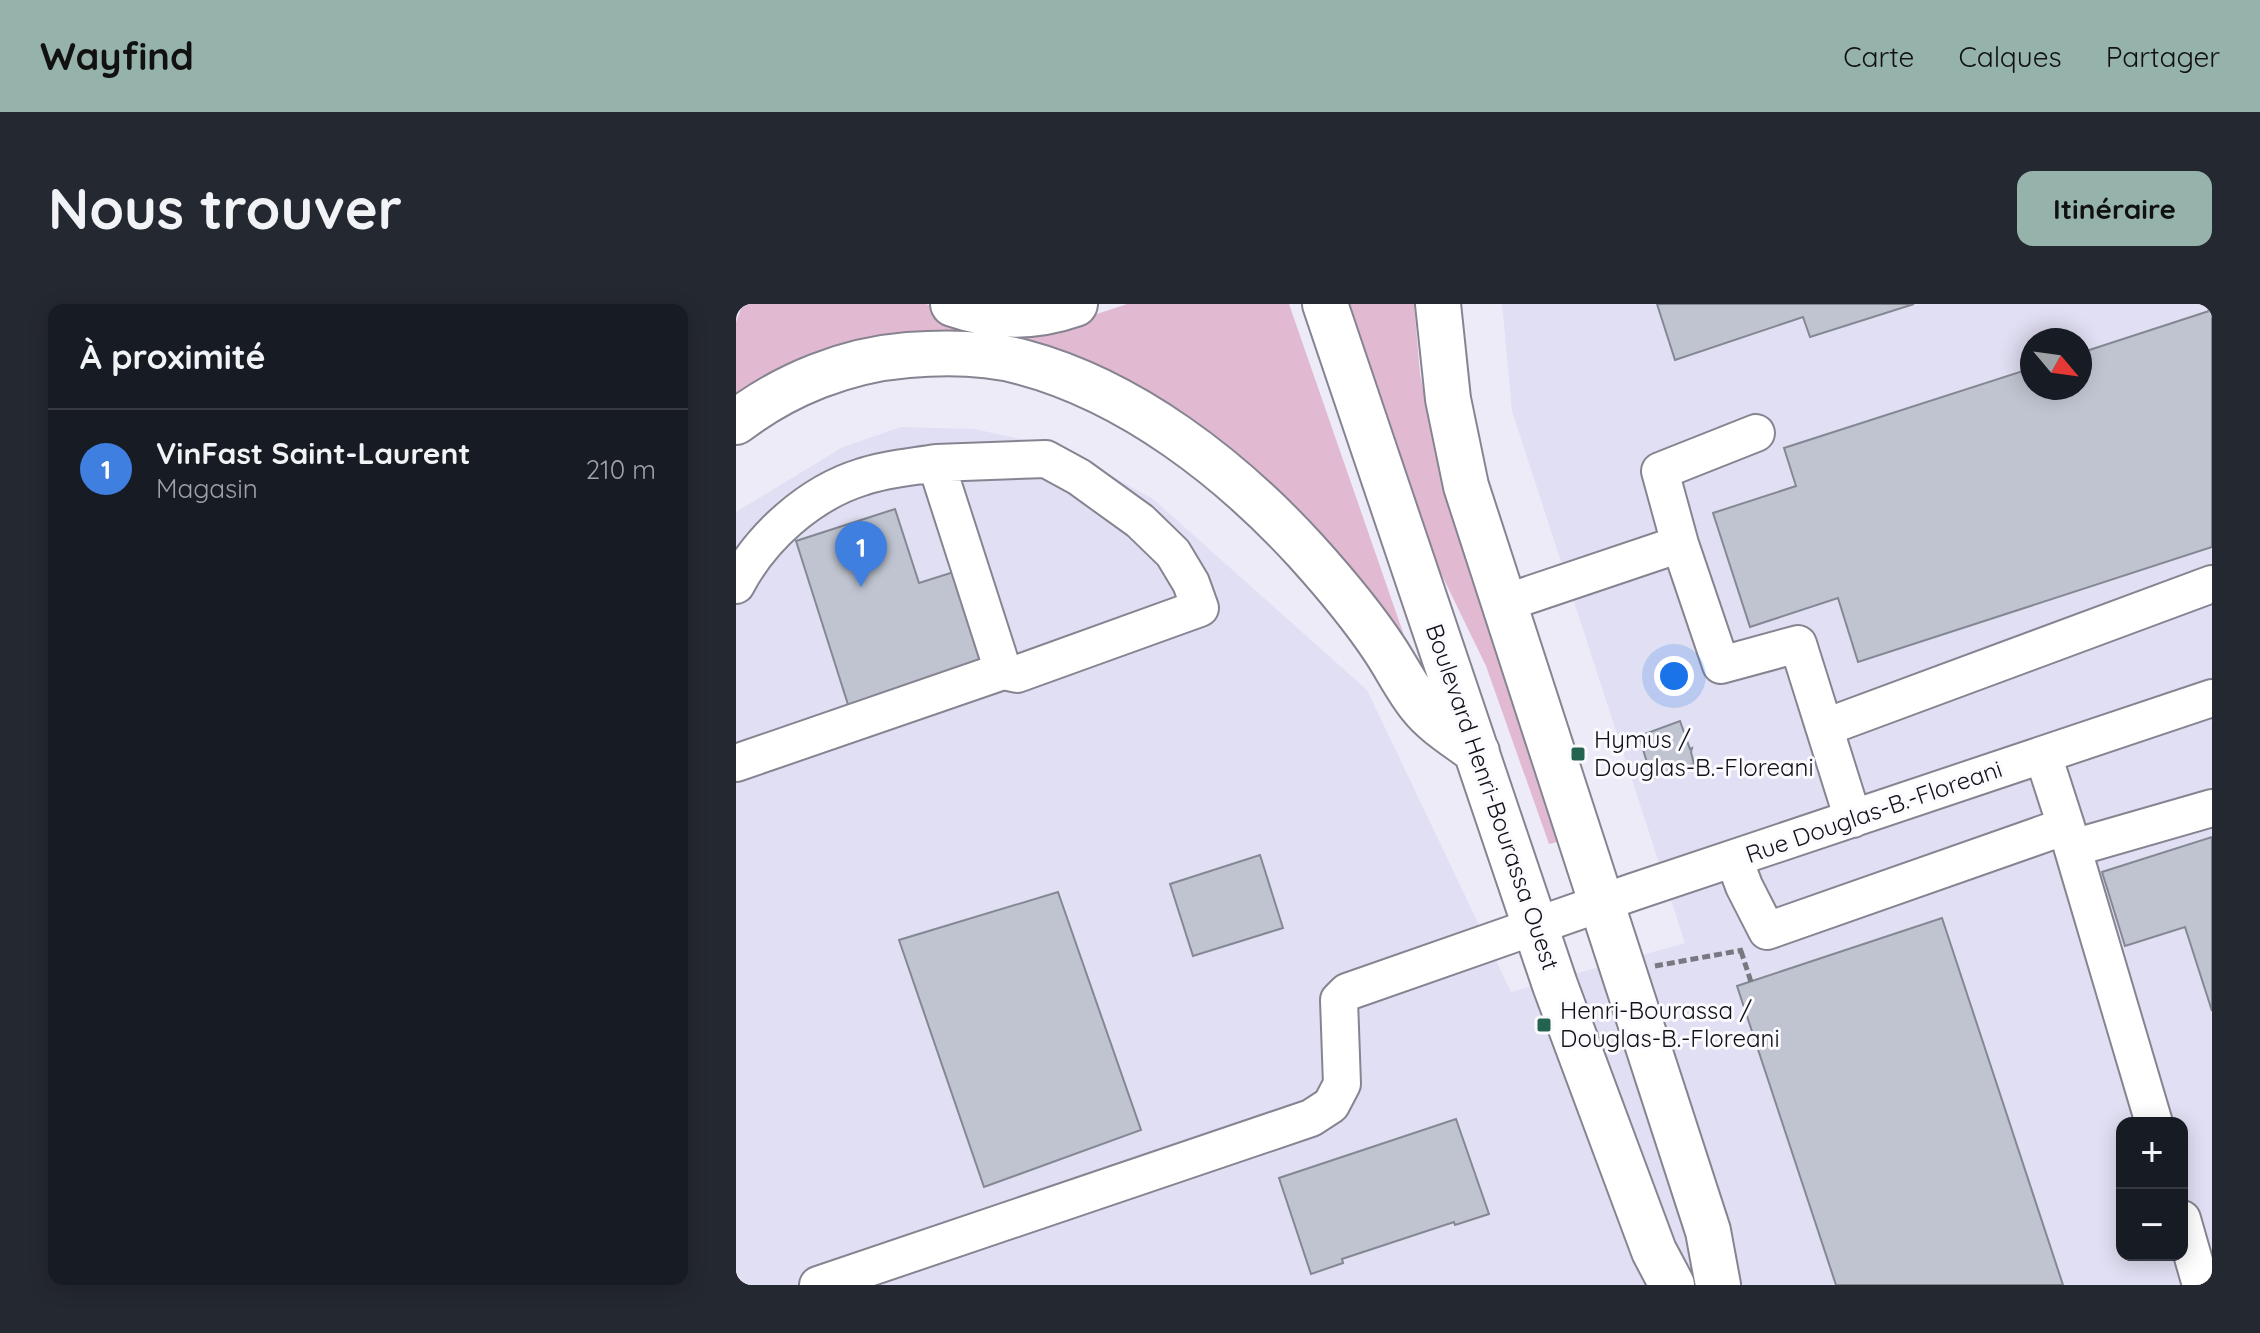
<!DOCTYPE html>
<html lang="fr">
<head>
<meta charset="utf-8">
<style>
  body { margin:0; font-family:Quicksand,sans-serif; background:#242831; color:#f1f3f6 }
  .controls { position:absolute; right:24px; bottom:24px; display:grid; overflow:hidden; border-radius:16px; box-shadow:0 4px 20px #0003 }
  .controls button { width:72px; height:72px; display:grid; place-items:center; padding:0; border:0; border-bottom:2px solid #363941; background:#171b24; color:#f1f3f6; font:40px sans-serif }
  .compass { position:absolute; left:1284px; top:24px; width:72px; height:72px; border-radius:50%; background:#171b24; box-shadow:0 4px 20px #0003; rotate:119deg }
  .you { position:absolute; left:938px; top:372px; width:28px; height:28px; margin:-20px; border:6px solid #fff; border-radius:50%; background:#1a73e8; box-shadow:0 0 0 12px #1a73e833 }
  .badge { display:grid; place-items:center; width:52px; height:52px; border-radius:50%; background:#95b2ab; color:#fff; font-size:26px; font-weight:700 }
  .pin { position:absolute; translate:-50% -66px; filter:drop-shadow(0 2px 4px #0008) }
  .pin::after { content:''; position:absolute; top:42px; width:28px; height:24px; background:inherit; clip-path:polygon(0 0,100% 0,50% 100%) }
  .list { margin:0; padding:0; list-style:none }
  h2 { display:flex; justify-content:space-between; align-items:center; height:104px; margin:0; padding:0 32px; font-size:34px }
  h2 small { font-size:26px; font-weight:400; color:#9ea1a6 }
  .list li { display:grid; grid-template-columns:52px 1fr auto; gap:24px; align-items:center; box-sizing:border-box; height:120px; padding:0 32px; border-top:2px solid #363941 }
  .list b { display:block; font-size:30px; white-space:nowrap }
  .list p { margin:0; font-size:26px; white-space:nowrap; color:#9ea1a6 }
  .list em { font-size:26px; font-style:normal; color:#9ea1a6 }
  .map { position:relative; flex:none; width:1476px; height:981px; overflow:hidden; border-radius:16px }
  header { display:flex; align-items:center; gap:48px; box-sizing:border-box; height:112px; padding:0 40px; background:#95b2ab; color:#111 }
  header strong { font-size:38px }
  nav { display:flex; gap:44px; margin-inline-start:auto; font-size:28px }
  .intro { display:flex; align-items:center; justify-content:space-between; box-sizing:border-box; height:192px; padding:0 48px }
  h1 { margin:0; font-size:56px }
  .button { padding:20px 36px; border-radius:16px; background:#95b2ab; color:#111; font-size:28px; font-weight:700 }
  main { display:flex; gap:48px; padding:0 48px }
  aside { flex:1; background:#171b24; border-radius:16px; box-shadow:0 4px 20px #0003 }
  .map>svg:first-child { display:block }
  .built { fill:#e1dff3; fill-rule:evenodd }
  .green { fill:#e1bad2 }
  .building { fill:#bfc4d0; stroke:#838893; stroke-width:2 }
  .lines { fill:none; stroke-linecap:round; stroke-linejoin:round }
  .minor-casing { stroke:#868490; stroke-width:40 }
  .major-casing { stroke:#868490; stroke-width:48 }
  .path { stroke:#797780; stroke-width:5; stroke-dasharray:8 4; stroke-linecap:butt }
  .minor { stroke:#fff; stroke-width:36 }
  .major { stroke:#fff; stroke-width:44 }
  .poi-dot { fill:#246350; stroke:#fafaff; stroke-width:3 }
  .labels { text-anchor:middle; stroke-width:6; stroke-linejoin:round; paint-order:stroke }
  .poi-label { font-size:24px; fill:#121116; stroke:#fafaff; text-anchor:start }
  .street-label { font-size:24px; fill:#121116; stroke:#fafaff }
</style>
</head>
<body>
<header>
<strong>Wayfind</strong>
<nav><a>Carte</a><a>Calques</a><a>Partager</a></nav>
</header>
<div class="intro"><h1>Nous trouver</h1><a class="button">Itinéraire</a></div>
<main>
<aside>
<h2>À proximité<small></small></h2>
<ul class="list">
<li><span class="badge" style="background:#3f7fe0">1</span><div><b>VinFast Saint-Laurent</b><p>Magasin</p></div><em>210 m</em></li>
</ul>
</aside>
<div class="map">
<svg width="1476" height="981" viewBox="0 0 1476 981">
  <rect width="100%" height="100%" fill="#edebf8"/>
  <path class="built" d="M766,0h710v981h-1476v-773l107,-65 58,-20 73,2 87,19 92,51 214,191 144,302 174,-49 -173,-532zM1296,36h48v48h-48zM1386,819h60v132h-60z"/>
  <path class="green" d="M7,0h183l16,7 146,6 39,-13h162l118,340 -378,-301 -293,64v-85z
    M613,0h65l6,70 24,120 113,348 -8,2 -63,-178 -50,-103z"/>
  <path class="building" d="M921,0h257l-104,33 -7,-20 -128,43z
    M1471,0h5v243l-354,115 -20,-64 -88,29 -37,-114 83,-27 -12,-38 248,-80v20h48v-35l129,-42z
    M159,205l24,74 41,-13 31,98 -140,46 -55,-173z
    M944,417l10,28 2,-1 -1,4 3,12 -42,15 -13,-43z
    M1476,533v174l-27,-84 -60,19 -23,-74z
    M524,551l23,73 -90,28 -23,-72z
    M322,588l83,238 -157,57 -85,-247z
    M1206,614l121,367h-227l-99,-299z
    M720,815l33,95 -34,11 -1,-3 -112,37 1,4 -32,11 -32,-96z"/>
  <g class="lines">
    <g class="minor-casing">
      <path id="minor" d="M200,159l110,-4 33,18 61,44 33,32 18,30 9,25 -183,66 -14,-3
        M944,240l41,121 77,-21 55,175
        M0,281c25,-48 74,-92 126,-108 23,-8 49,-10 74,-14l67,208 -267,92
        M766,300l178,-60 -20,-73 96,-38
        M1090,423l386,-143
        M1330,522l88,297
        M1337,544l139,-40
        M998,555l10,27 23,45 299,-105 -23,-71
        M1446,915l19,66
        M82,981l493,-167 20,-13 11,-21 -3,-84 8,-8 286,-100 579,-194"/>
    </g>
    <g class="major-casing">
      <path id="major" d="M217,0c40,14 82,14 122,0
        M589,0l230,681 99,266 18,34
        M702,0l10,95 18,87 242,745 10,54
        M0,118c50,-38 110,-62 172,-67 38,-3 77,-3 114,7 109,29 209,107 284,189 28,31 56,64 79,99 12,18 22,39 36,56 14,18 38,32 56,46"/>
    </g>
    <path class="path" d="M1005,647l10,31
      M919,662l88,-16"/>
    <use href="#minor" class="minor"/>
    <use href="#major" class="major"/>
  </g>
  <g class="poi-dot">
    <rect x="834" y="442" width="16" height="16" rx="4"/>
    <rect x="800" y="713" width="16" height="16" rx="4"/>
  </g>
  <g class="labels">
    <g class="poi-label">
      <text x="858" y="444">Hymus /<tspan x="858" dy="28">Douglas-B.-Floreani</tspan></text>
      <text x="824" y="715">Henri-Bourassa /<tspan x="824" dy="28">Douglas-B.-Floreani</tspan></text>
    </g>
    <g class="street-label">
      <text transform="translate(756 493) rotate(71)" y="8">Boulevard Henri-Bourassa Ouest</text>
      <text transform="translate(1138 508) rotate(-19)" y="8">Rue Douglas-B.-Floreani</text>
    </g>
  </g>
</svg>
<div class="controls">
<button>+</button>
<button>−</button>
</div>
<svg class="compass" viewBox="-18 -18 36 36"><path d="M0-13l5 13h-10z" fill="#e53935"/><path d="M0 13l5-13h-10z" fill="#9ea1a6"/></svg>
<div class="you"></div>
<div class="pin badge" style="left:125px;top:283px;background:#3f7fe0">1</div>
</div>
</main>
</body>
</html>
